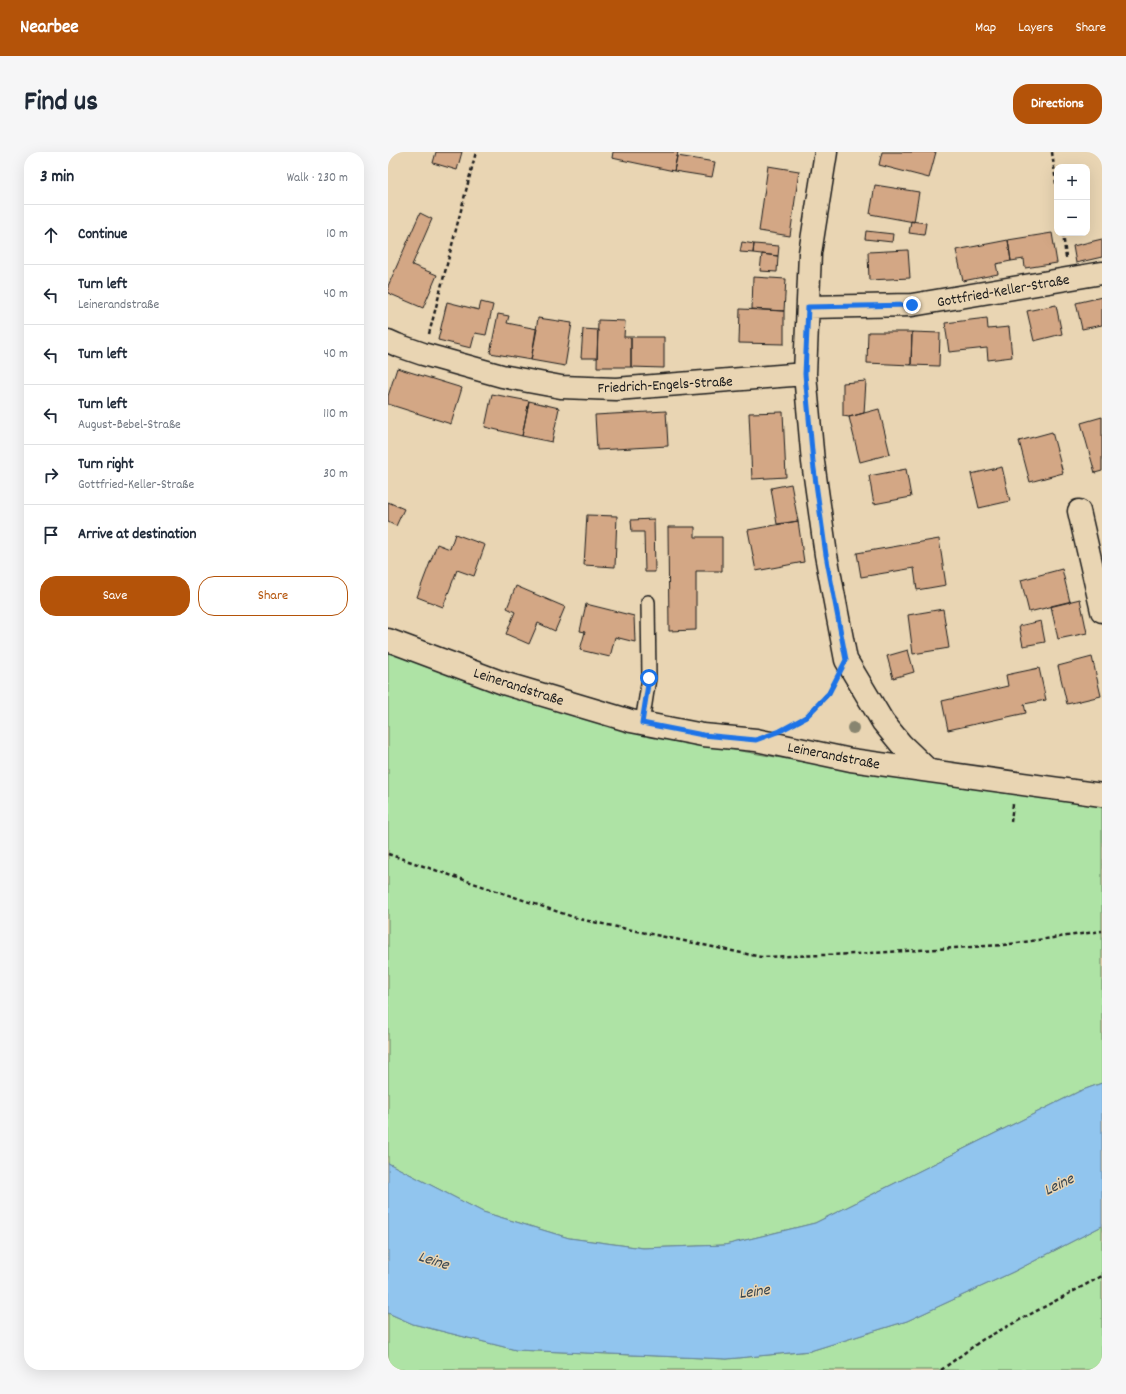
<!DOCTYPE html>
<html lang="en">
<head>
<meta charset="utf-8">
<style>
  body { margin:0; font-family:Dekko,sans-serif; background:#f6f6f7; color:#1f2937 }
  .controls { position:absolute; right:12px; top:12px; display:grid; overflow:hidden; border-radius:8px; box-shadow:0 4px 16px #0002 }
  .controls button { width:36px; height:36px; display:grid; place-items:center; padding:0; border:0; border-bottom:1px solid #e0e1e3; background:#fff; color:#1f2937; font:20px sans-serif }
  .stop { position:absolute; width:12px; height:12px; margin:-9px; border:3px solid #1a73e8; border-radius:50%; background:#fff }
  .stop.end { background:#1a73e8; border-color:#fff; box-shadow:0 1px 4px #0008 }
  .list { margin:0; padding:0; list-style:none }
  h2 { display:flex; justify-content:space-between; align-items:center; height:52px; margin:0; padding:0 16px; font-size:17px }
  h2 small { font-size:13px; font-weight:400; color:#747a83 }
  .list li { display:grid; grid-template-columns:26px 1fr auto; gap:12px; align-items:center; box-sizing:border-box; height:60px; padding:0 16px; border-top:1px solid #e0e1e3 }
  .list b { display:block; font-size:15px; white-space:nowrap }
  .list p { margin:0; font-size:13px; white-space:nowrap; color:#747a83 }
  .list em { font-size:13px; font-style:normal; color:#747a83 }
  .actions { display:flex; gap:8px; padding:12px 16px }
  .actions a { flex:1; padding:9px 0; border:1px solid #b45309; border-radius:16px; text-align:center; font-size:14px; color:#b45309 }
  .actions .main { background:#b45309; color:#fff }
  .icon { flex:none; width:22px; height:22px; fill:none; stroke:currentColor; stroke-width:2; stroke-linecap:round; stroke-linejoin:round }
  .map { position:relative; flex:none; width:714px; height:1218px; overflow:hidden; border-radius:16px }
  header { display:flex; align-items:center; gap:24px; box-sizing:border-box; height:56px; padding:0 20px; background:#b45309; color:#fff }
  header strong { font-size:19px }
  nav { display:flex; gap:22px; margin-inline-start:auto; font-size:14px }
  .intro { display:flex; align-items:center; justify-content:space-between; box-sizing:border-box; height:96px; padding:0 24px }
  h1 { margin:0; font-size:28px }
  .button { padding:10px 18px; border-radius:16px; background:#b45309; color:#fff; font-size:14px; font-weight:700 }
  main { display:flex; gap:24px; padding:0 24px }
  aside { flex:1; background:#fff; border-radius:16px; box-shadow:0 4px 16px #0002 }
  .map>svg:first-child { display:block }
  .green { fill:#aee3a5; stroke:#658060 }
  .water { fill:#91c5ee; stroke:#62819a }
  .building { fill:#d3a785; stroke:#1c1c1c }
  .lines { fill:none; stroke-linecap:round; stroke-linejoin:round }
  .service-casing { stroke:#1c1c1c; stroke-width:16 }
  .minor-casing { stroke:#1c1c1c; stroke-width:25 }
  .path { stroke:#1c1c1c; stroke-width:2.5; stroke-dasharray:4 3; stroke-linecap:butt }
  .service { stroke:#e9d5b3; stroke-width:13 }
  .minor { stroke:#e9d5b3; stroke-width:22 }
  .tree { fill:#88856f }
  .route { stroke:#1a73e8; stroke-width:5 }
  .labels { text-anchor:middle; stroke-width:3; stroke-linejoin:round; paint-order:stroke }
  .street-label { font-size:15px; fill:#1c1c1c; stroke:#e9d5b3 }
  .water-label { font-size:16px; font-style:italic; fill:#394650; stroke:#e9d5b3 }
</style>
</head>
<body>
<header>
<strong>Nearbee</strong>
<nav><a>Map</a><a>Layers</a><a>Share</a></nav>
</header>
<div class="intro"><h1>Find us</h1><a class="button">Directions</a></div>
<main>
<aside>
<h2>3 min<small>Walk · 230 m</small></h2>
<ul class="list">
<li><svg class="icon" aria-label="ahead" viewBox="0 0 24 24"><path d="M12 20V5M6 11l6-6 6 6"/></svg><div><b>Continue</b></div><em>10 m</em></li>
<li><svg class="icon" aria-label="left" viewBox="0 0 24 24"><path d="M17 20v-9H6M10 6l-5 5 5 5"/></svg><div><b>Turn left</b><p>Leinerandstraße</p></div><em>40 m</em></li>
<li><svg class="icon" aria-label="left" viewBox="0 0 24 24"><path d="M17 20v-9H6M10 6l-5 5 5 5"/></svg><div><b>Turn left</b></div><em>40 m</em></li>
<li><svg class="icon" aria-label="left" viewBox="0 0 24 24"><path d="M17 20v-9H6M10 6l-5 5 5 5"/></svg><div><b>Turn left</b><p>August-Bebel-Straße</p></div><em>110 m</em></li>
<li><svg class="icon" aria-label="right" viewBox="0 0 24 24"><path d="M7 20v-9h11M14 6l5 5-5 5"/></svg><div><b>Turn right</b><p>Gottfried-Keller-Straße</p></div><em>30 m</em></li>
<li><svg class="icon" aria-label="arrive" viewBox="0 0 24 24"><path d="M6 21V4h12l-3 4 3 4H6"/></svg><div><b>Arrive at destination</b></div></li>
</ul>
<div class="actions"><a class="main">Save</a><a>Share</a></div>
</aside>
<div class="map">
<svg width="714" height="1218" viewBox="0 0 714 1218">
  <rect width="100%" height="100%" fill="#e9d5b3"/>
  <filter id="ink" filterUnits="userSpaceOnUse"><feTurbulence type="fractalNoise" baseFrequency=".025" numOctaves="2"/><feDisplacementMap in="SourceGraphic" scale="8" xChannelSelector="R" yChannelSelector="G"/><feConvolveMatrix kernelMatrix="1 2 1 2 8 2 1 2 1" color-interpolation-filters="sRGB"/></filter>
  <g filter="url(#ink)">
    <path class="green" d="M0,498l313,94 126,22 196,26 79,15v276l-22,8 -265,132 -90,22 -82,3 -74,-10 -86,-26 -95,-49z
      M714,1074v144h-714v-57l25,11 103,26 211,9 83,-8 97,-30 106,-49z"/>
    <path class="water" d="M714,931v143l-89,46 -106,49 -97,30 -83,8 -211,-9 -103,-26 -25,-11v-150l95,49 86,26 74,10 82,-3 90,-22 265,-132z"/>
    <path class="building" d="M48,0h26l-5,18 -24,-7z
      M225,0h65l-4,19 -62,-13z
      M494,0h54l-7,26 -50,-13z
      M289,4l38,6 -3,15 -38,-6z
      M380,14l31,5 -9,65 -31,-5z
      M487,33l44,7 -5,30 -44,-8z
      M32,61l12,6 -20,46 25,10 -14,33 -35,-15v-7z
      M523,69l15,2 -2,12 -15,-2z
      M478,79l27,3 -1,8 -27,-3z
      M664,81l5,30 -32,5 -1,-9 -13,2 -3,-21z
      M714,87v18l-26,6 -3,-17z
      M620,88l3,21 -15,3 2,10 -35,7 -7,-31z
      M354,90l12,2 -1,9 -13,-1z
      M366,92l25,2 -1,10 -25,-3z
      M520,98l2,28 -41,2 -1,-28z
      M374,102l16,2 -1,16 -17,-1z
      M365,125l33,2 -2,32 -32,-2z
      M714,145v28l-20,4 -6,-26z
      M59,150l32,8 2,-8 12,3 -7,30 -11,-2 -4,15 -33,-8z
      M668,153l6,29 -28,7 -7,-30z
      M352,157l44,2v33l-45,-1z
      M110,162l11,2 -2,7 30,6 -6,31 -41,-7z
      M150,166l34,5 -7,43 -34,-6z
      M599,166l1,11 21,-2 3,30 -24,3 -1,-12 -38,4 -4,-29z
      M210,168l27,1 -1,16h7v30h-34z
      M195,177l15,1 -1,28h-16z
      M480,180h44l-1,33 -44,-2z
      M524,180l28,1 -1,33 -28,-1z
      M243,185h33v31l-33,-1z
      M9,216l65,20 -11,36 -63,-20v-8z
      M478,229l-2,32 -15,4 -6,-1v-33z
      M104,242l37,7 -7,35 -37,-9z
      M141,249l30,7 -7,34 -30,-6z
      M491,257l11,45 -30,8 -11,-45z
      M278,259l2,35 -71,4 -2,-35z
      M395,260l3,65 -34,2 -3,-66z
      M714,265v54l-7,2 -14,-50z
      M664,280l11,41 -33,9 -11,-41z
      M614,315l8,34 -31,7 -8,-34z
      M518,317l5,28 -37,7 -5,-28z
      M403,332l7,37 -21,3 -6,-36z
      M0,350l16,7 -8,17 -8,-4z
      M199,363l30,1 -2,51 -31,-2z
      M266,367l1,53h-10l-1,-40h-12l-1,-12z
      M410,369l6,41 -48,9 -8,-41z
      M280,375h27v10h27v34h-26v59l-27,1z
      M67,382l30,11 -11,31 -17,-6 -14,37 -26,-10 20,-53 13,5z
      M551,387l7,46 -29,5 -3,-22 -53,9 -4,-24z
      M674,417l8,33 -41,10 -8,-32z
      M128,434l49,21 -10,24 -17,-8 -9,21 -23,-10 9,-22 -8,-4z
      M692,447l7,34 -29,6 -7,-33z
      M198,452l48,12 1,26 -20,-5 -5,20 -30,-7 5,-18 -5,-1z
      M555,457l6,39 -36,6 -5,-39z
      M653,469l4,21 -22,4 -4,-20z
      M520,498l6,22 -21,6 -6,-22z
      M704,505l9,39 -34,8 -9,-38z
      M651,516l7,32 -22,4 2,9 -78,17 -6,-29 66,-15 -2,-11z"/>
    <g class="lines">
      <g class="service-casing">
        <path id="service" d="M254,571l7,-45 -1,-76"/>
      </g>
      <g class="minor-casing">
        <path id="minor" d="M438,0l-16,101 -5,121 8,88 13,93 20,105 37,62 18,22 28,27
          M420,155l104,-2 190,-32
          M0,189l9,4 26,9 79,22 59,11 55,2 189,-15
          M691,359l23,100
          M0,488l115,43 128,38 72,14 53,5 95,20 251,35"/>
      </g>
      <path class="path" d="M664,0l5,39
        M675,81l3,25
        M41,182l47,-182
        M404,573l14,-8 23,-24 5,-10
        M623,670l2,-18
        M0,702l191,65 182,38 94,-3 148,-9 99,-14
        M553,1218l41,-30 120,-64"/>
      <use href="#service" class="service"/>
      <use href="#minor" class="minor"/>
    </g>
    <circle class="tree" cx="465" cy="576" r="6"/>
  </g>
  <g class="lines" filter="url(#ink)">
    <path class="route" d="M261,526l-7,45 61,12 53,5 24,-9 26,-14 23,-24 17,-33 -20,-105 -13,-93 -8,-88 3,-67 104,-2"/>
  </g>
  <g class="labels">
    <g class="street-label">
      <text transform="translate(615 138) rotate(-10)" y="5">Gottfried-Keller-Straße</text>
      <text transform="translate(277 232) rotate(-3)" y="5">Friedrich-Engels-Straße</text>
      <text transform="translate(131 534) rotate(18)" y="5">Leinerandstraße</text>
      <text transform="translate(446 603) rotate(11)" y="5">Leinerandstraße</text>
    </g>
    <g class="water-label">
      <text transform="translate(670 1031) rotate(-26)" y="6">Leine</text>
      <text transform="translate(46 1107) rotate(18)" y="6">Leine</text>
      <text transform="translate(366 1138) rotate(-8)" y="6">Leine</text>
    </g>
  </g>
</svg>
<div class="controls">
<button>+</button>
<button>−</button>
</div>
<div class="stop" style="left:261px;top:526px"></div>
<div class="stop end" style="left:524px;top:153px"></div>
</div>
</main>
</body>
</html>
